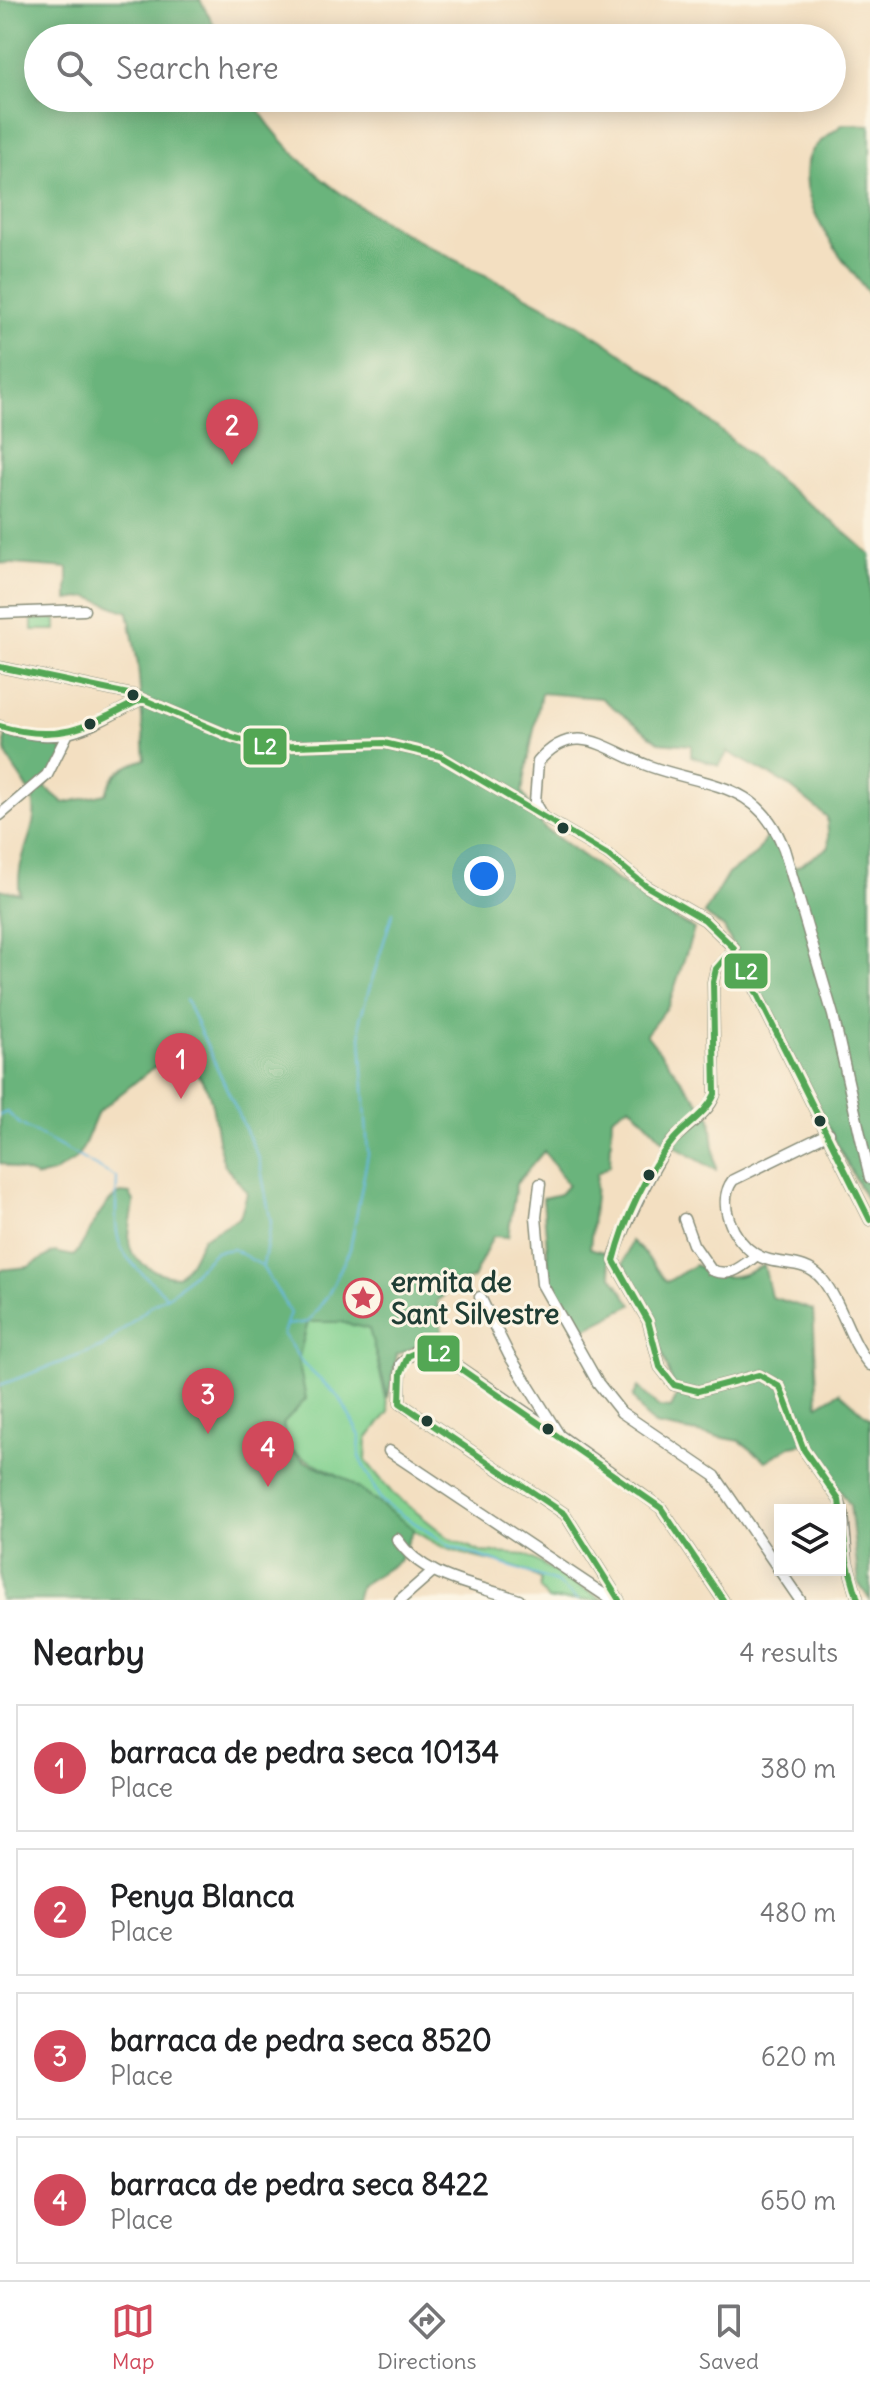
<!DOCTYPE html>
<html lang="en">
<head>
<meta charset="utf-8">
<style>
  body { margin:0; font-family:Delius,sans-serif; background:#f6f6f6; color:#202124 }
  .controls { position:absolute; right:24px; bottom:24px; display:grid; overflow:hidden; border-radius:0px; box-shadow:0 4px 20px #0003 }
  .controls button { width:72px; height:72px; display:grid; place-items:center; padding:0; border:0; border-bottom:2px solid #e0e0e0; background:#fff; color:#202124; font:40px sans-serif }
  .you { position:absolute; left:484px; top:876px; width:28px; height:28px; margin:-20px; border:6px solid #fff; border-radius:50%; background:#1a73e8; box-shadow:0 0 0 12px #1a73e833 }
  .badge { display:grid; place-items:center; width:52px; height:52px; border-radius:50%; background:#d1495b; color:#fff; font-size:26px; font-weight:700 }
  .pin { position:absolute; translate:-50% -66px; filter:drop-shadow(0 2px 4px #0008) }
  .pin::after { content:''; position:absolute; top:42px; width:28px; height:24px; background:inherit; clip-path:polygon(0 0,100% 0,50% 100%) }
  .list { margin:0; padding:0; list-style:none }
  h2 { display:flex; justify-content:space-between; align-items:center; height:104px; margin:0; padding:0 32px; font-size:34px }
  h2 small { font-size:26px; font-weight:400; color:#757577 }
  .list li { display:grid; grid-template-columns:52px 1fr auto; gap:24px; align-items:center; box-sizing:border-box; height:128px; margin:0 16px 16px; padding:0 16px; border:2px solid #e0e0e0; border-radius:0px }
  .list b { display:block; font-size:30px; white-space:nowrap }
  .list p { margin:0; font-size:26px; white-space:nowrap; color:#757577 }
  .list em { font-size:26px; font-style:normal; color:#757577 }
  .icon { flex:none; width:44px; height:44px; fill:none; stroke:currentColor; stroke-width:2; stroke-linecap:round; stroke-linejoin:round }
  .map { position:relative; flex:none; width:870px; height:1600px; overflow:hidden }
  .search { position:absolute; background:#fff; box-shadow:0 4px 20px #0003; left:24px; right:24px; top:24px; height:88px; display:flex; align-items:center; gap:20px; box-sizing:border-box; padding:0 28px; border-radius:44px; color:#757577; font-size:30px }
  .sheet { height:680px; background:#fff }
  nav { display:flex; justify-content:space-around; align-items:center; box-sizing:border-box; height:112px; border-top:2px solid #e0e0e0; background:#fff; font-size:22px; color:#757577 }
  nav a { display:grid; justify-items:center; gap:4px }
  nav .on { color:#d1495b }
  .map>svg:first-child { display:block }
  .green { fill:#84d291; stroke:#528862; stroke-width:2 }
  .forest { fill:#6bb47b; stroke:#457858; stroke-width:2 }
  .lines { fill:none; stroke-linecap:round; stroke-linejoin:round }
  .stream { stroke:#66b8e2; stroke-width:2 }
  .minor-casing { stroke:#898e7a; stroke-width:13 }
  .minor { stroke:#fff; stroke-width:10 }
  .bus-1-casing { stroke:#fcf5e5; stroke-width:12 }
  .bus-1 { stroke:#53a754; stroke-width:6 }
  .bus-dot { fill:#1f3d34; stroke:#fcf5e5; stroke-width:3 }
  .labels { text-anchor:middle; stroke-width:6; stroke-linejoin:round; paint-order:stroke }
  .poi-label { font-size:28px; font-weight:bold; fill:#1f3d34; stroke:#fcf5e5; text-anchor:start }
  .line-badge { stroke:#fcf5e5; stroke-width:3 }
  .badge-label { font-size:22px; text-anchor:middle; font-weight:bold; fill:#fff }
</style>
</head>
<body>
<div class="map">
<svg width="870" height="1600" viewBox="0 0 870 1600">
  <rect width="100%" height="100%" fill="#fcf5e5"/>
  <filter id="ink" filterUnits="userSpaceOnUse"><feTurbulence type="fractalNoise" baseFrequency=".0125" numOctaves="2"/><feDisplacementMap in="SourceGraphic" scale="16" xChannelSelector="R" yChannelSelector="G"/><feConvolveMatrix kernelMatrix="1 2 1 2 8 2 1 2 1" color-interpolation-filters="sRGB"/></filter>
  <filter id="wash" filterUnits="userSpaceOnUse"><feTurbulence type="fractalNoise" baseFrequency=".006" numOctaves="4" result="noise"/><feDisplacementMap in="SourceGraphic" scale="32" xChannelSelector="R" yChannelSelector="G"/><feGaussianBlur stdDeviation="1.8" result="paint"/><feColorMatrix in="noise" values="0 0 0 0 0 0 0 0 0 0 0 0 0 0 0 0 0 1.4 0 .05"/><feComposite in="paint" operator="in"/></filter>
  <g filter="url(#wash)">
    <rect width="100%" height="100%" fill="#f3dfc1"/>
    <path class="green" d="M32,619h24v11h-24z
      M308,1322h33l29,7 19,83 -22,27 -1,22 26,32 57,45 32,14 45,3 77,45h-55l-8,-11v-10c-30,-19 -67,-18 -99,-33 -35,-16 -63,-46 -96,-67 -19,-12 -40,-18 -58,-32l-4,-23 23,-26 -9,-38z"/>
    <path class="forest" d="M0,0h200l21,38h-183v60h213c70,119 217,159 329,228 73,44 136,101 201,156 29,24 63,46 89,73v652l-146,-279 -20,-14 24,-40 28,-20 11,-18 28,32 34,-21 -2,-30 -42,-34 -57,-31 -9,14 -28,-10v-11l-32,-3 -58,-44 -60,-5 -19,99 22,36 114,82 36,19 -25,76 -23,29 65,84 5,52 -53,-30 -33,-35 -18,12 -2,48 -13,9 -7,74 16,5 6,23 20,29 -55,28 -27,-50 -7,-85 17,-4 8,-9 -24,-34 -28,33 -8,53 -15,-1 -20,42 -16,6 -20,17 7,44h-24l-23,9 -9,44 -19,-69 -28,-7h-33l-10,38 8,39 -23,25 4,23 17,14 40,17 70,51 -15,32 -39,25 -4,14h-356v-330l28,-3 26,-15 20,4c16,-19 24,-52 47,-63l9,1 4,7c0,13 -8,33 -4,46 5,18 31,29 48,29l12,-13 13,-25 37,-21 7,-24c-6,-11 -18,-19 -23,-30 -14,-35 -2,-82 -44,-101l-26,5 -56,45 -15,36 -9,12 -21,13 -16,4 -37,-14v-274l20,5c-7,-38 23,-67 12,-97 -9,-23 -32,-36 -26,-63l51,8 8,12 -20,33 19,16 42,-9c6,-22 20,-28 39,-35l-7,-95 -10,-52 -39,-15 -21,3v-32l-68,-5z
      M843,124l27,1v170c-26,-34 -80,-95 -59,-142 5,-11 23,-21 32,-29z
      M631,1241c17,13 22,26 36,41l28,-17c30,15 40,16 69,0l7,32 42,13 5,95 22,-13 30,27v181l-11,-16 -9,-79 -42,-62 -17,3 -25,15 -26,-20 -85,-16 -10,-9 -12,-19 5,-10 20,20 13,1 6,-12 -33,-95 -21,-37z"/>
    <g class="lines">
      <path class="stream" d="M186,1000l73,159 12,64 -8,42
        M0,1115l7,-3 13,12 97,54c-3,72 -4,70 50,118
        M286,1325l22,-3 20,-27 22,-46 18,-95 -8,-135 33,-107
        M0,1385l102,-38 50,-42 22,-13 41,-40 18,-3 28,16 29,47 -7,22 20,30 37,34 20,38 -1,21 22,44 69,45 106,36 22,18"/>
    </g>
  </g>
  <g filter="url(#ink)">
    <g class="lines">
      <g class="minor-casing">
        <path id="minor" d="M0,613l84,-3
          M0,667l133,28 99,42 35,10 117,-4 56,13 168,99 38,31 59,34 29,28 -1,7 11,13 126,252
          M0,726c62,23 88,0 142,-27
          M0,815l47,-40 20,-40
          M543,816l-8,-14 3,-40c38,-45 69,-11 111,4 58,21 110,15 135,83l49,166 37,163
          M728,955l-12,14 -3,13 2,112c-7,20 -27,30 -41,45 -16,16 -57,100 -60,122l34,60 12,46 14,18 24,6 61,-16 21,12 24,63 35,50 4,13 4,48 11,39
          M829,1133l-96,47c-17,22 -1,59 22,74 22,14 48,3 67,25 21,26 27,62 48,86
          M540,1184l-4,33 6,67 56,99 23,29 94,64 85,124
          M684,1219l9,25 18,26c20,8 30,-3 46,-15
          M480,1297l29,58 50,80 102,73 62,92
          M559,1435l-124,-84h-20l-14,13 -1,39 165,111 54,86
          M389,1451l223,149
          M397,1539c28,41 78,45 122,61
          M400,1600l33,-29"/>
      </g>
      <use href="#minor" class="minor"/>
      <g class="bus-1-casing">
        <path id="bus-1" d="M0,667l133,28 99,42 35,10 117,-4 56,13 168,99 38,31 59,34 29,28 -1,7 11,13 126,252
          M0,726c60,18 89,0 142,-27
          M728,955l-12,14 -3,13 2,112c-9,20 -27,29 -41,45 -28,32 -50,82 -60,122l34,60 12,46 14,18 24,6 61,-16 21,12 24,63 35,50 8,61 11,39
          M619,1600l-54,-86 -165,-111 1,-30 7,-17 15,-7 12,2 226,157 62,92"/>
      </g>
      <use href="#bus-1" class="bus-1"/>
    </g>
  </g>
  <defs>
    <g id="sight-ring" transform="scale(2)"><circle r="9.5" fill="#fcf5e5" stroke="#d1495b" stroke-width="1.5"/><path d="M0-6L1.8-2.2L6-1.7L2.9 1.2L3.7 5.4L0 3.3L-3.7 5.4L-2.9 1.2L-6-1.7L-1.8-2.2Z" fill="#d1495b"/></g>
  </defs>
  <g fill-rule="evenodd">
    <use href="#sight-ring" x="363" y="1298"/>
  </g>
  <g class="bus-dot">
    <circle cx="133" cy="695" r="7"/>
    <circle cx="90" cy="724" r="7"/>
    <circle cx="563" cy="828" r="7"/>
    <circle cx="820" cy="1121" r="7"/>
    <circle cx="649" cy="1175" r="7"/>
    <circle cx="427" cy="1421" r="7"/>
    <circle cx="548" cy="1429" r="7"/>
  </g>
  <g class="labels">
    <g class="poi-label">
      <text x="391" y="1292">ermita de<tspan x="391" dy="32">Sant Silvestre</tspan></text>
    </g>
  </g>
  <g class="line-badge">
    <rect x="242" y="727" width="46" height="39" rx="8" fill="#53a754"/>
    <rect x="723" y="952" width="46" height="38" rx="8" fill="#53a754"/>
    <rect x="416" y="1334" width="45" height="39" rx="8" fill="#53a754"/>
  </g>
  <g class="badge-label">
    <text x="265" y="754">L2</text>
    <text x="746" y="979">L2</text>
    <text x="439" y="1361">L2</text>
  </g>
</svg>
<div class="controls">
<button><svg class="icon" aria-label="layers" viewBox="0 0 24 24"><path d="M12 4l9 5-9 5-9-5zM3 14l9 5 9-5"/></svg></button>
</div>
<div class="you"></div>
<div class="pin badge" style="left:181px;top:1099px">1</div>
<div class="pin badge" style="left:232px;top:465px">2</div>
<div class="pin badge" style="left:208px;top:1434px">3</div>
<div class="pin badge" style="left:268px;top:1487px">4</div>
<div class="search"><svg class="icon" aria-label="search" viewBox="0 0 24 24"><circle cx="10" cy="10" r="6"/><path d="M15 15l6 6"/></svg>Search here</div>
</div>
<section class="sheet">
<h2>Nearby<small>4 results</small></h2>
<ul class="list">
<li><span class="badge">1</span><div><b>barraca de pedra seca 10134</b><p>Place</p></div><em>380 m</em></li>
<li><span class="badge">2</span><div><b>Penya Blanca</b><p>Place</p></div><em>480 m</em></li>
<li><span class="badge">3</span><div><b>barraca de pedra seca 8520</b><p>Place</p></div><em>620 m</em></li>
<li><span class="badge">4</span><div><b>barraca de pedra seca 8422</b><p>Place</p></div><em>650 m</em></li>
</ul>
</section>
<nav>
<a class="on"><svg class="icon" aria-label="map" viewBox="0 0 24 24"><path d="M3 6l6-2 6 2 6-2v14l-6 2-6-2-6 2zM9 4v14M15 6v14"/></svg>Map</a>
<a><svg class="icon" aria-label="directions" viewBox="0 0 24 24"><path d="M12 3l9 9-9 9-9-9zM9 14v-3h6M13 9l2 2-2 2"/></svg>Directions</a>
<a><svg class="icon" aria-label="saved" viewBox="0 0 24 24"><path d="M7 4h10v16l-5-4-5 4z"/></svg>Saved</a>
</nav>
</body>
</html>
